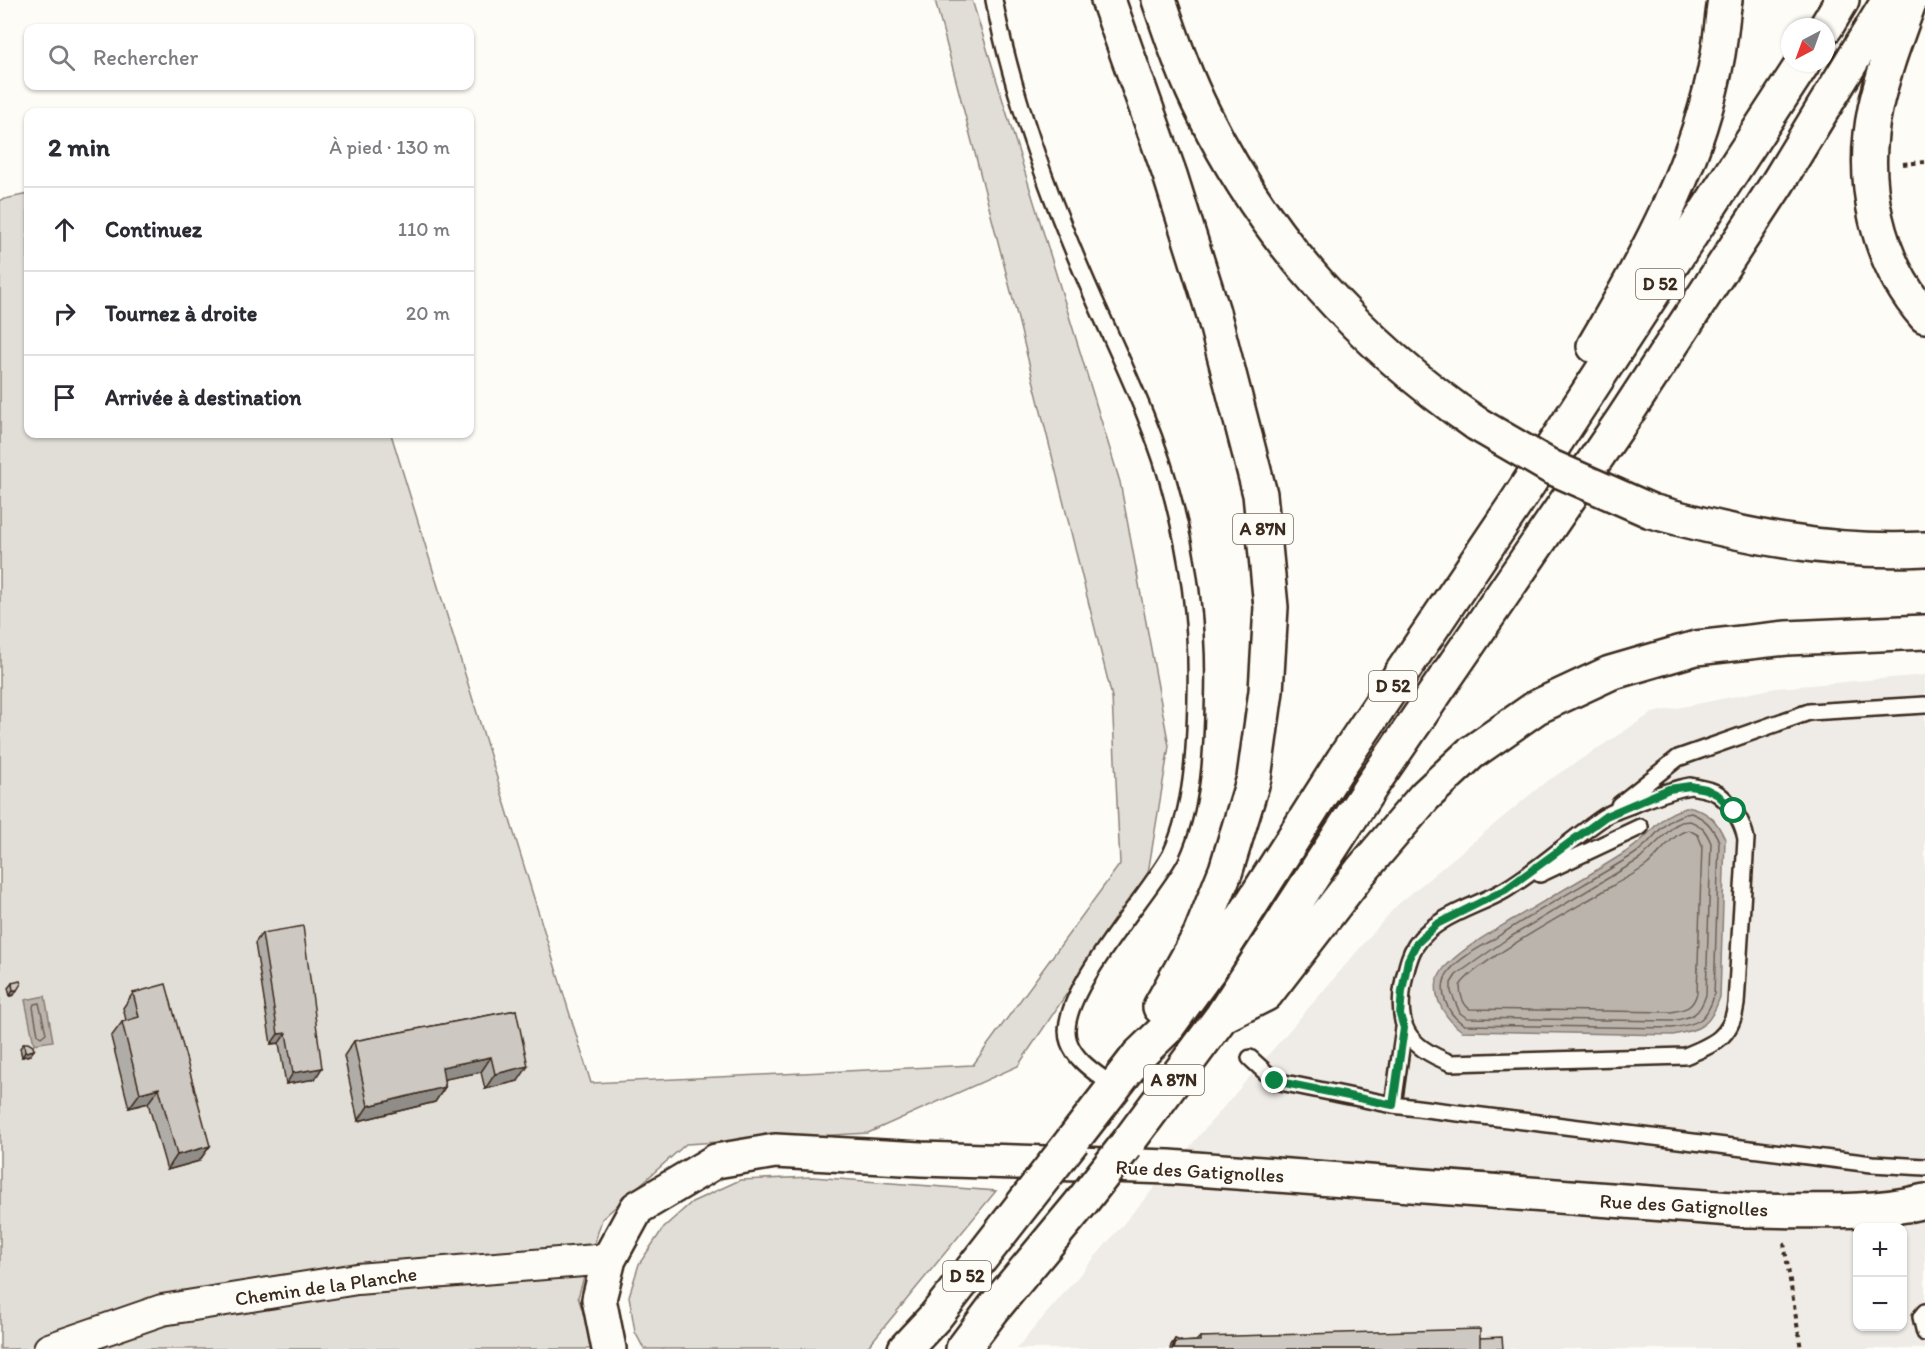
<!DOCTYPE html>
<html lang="fr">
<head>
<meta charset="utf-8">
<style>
  body { margin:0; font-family:Itim,sans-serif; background:#f2f2f3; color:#2b2b33 }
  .controls { position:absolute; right:18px; bottom:18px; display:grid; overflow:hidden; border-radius:12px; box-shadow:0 2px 4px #0004 }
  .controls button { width:54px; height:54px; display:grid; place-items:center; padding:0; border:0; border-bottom:2px solid #e1e1e2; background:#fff; color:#2b2b33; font:30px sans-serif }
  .compass { position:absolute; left:1781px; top:18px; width:54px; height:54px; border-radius:50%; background:#fff; box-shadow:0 2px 4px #0004; rotate:221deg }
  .stop { position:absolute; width:18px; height:18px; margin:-14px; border:4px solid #0b8043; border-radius:50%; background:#fff }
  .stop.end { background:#0b8043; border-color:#fff; box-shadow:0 2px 6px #0008 }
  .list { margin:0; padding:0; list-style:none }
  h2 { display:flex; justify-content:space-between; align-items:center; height:78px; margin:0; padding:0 24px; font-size:26px }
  h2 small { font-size:20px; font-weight:400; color:#7c7c81 }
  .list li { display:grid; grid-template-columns:39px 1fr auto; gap:18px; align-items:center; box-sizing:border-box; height:84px; padding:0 24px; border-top:2px solid #e1e1e2 }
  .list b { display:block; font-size:22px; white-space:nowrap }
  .list em { font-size:20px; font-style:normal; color:#7c7c81 }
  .icon { flex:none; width:33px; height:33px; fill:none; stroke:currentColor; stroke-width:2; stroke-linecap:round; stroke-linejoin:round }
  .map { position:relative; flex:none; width:1925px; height:1349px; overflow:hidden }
  .search { position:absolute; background:#fff; box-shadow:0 2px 4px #0004; left:24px; top:24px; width:450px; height:66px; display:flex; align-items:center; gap:15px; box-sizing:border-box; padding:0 21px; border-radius:12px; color:#7c7c81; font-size:22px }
  .panel { position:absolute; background:#fff; box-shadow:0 2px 4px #0004; left:24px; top:108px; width:450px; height:330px; border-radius:12px }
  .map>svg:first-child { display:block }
  .built { fill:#efece7; fill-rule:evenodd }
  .green { fill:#e1ded7; stroke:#8e847a; stroke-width:1.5 }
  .water { fill:#bbb4ad; stroke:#887d74; stroke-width:1.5 }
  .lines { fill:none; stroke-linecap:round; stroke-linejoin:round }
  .shore { stroke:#6e6157; stroke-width:1.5 }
  .lane-casing { stroke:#3b2a1e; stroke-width:20 }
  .street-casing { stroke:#3b2a1e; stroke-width:34 }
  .secondary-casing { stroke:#3b2a1e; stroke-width:38 }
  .highway-casing { stroke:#3b2a1e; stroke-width:38 }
  .path { stroke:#3b2a1e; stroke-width:4; stroke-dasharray:4.5 4.5; stroke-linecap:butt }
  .lane { stroke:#fdfcf7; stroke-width:15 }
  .street { stroke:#fdfcf7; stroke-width:30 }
  .secondary { stroke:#fdfcf7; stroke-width:33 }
  .highway { stroke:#fdfcf7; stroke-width:33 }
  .highway-bridge-casing { stroke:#3b2a1e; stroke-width:38; stroke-linecap:butt }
  .highway-bridge { stroke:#fdfcf7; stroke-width:33 }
  .wall { fill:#b0aca7; stroke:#3b2a1e; stroke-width:1.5 }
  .shaded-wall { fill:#908c88; stroke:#3b2a1e; stroke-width:1.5 }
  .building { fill:#cdc8c2; stroke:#3b2a1e; stroke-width:1.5 }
  .route { stroke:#0b8043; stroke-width:8 }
  .labels { text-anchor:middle; stroke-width:4.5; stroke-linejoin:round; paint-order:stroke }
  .shield { fill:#fdfcf7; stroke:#75695f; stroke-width:1.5 }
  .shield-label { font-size:18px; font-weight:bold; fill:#3b2a1e }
  .street-label { font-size:20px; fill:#3b2a1e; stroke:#fdfcf7 }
</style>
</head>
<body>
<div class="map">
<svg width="1925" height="1349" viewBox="0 0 1925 1349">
  <rect width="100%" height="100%" fill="#fdfcf7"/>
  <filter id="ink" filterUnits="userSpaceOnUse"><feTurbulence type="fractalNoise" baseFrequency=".0167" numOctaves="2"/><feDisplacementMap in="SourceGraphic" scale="12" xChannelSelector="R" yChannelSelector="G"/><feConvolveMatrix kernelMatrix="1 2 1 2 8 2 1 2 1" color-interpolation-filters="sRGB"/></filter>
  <g filter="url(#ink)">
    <path class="built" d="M1925,675v674h-909l380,-443 147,-122 109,-71 124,-25zM1858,1228h44v98h-44z"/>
    <path class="green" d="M935,0h37l148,482 49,264 -21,127 -130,193 -150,67 -182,11 -84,75 -24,78 17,52h-595v-1149l28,-6v240h363l200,649 382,-18 147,-201 -8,-167 -97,-390z
      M812,1177l184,14 -130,158h-222l-9,-17 -6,-36 10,-32 25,-37 28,-25 48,-22z"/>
    <path class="water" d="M1692,807c20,8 24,13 33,32l-5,158c-10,29 -18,32 -47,38l-211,-4c-15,-11 -29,-30 -25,-51 2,-4 6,-12 10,-15 19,-19 45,-33 68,-47 38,-22 77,-44 114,-68 26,-17 28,-38 63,-43z
      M45,996l8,45 -19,3 -9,-44z"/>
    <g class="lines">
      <path class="shore" d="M1691,813c15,6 21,13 28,28l-5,155c-8,26 -17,28 -42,32l-207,-3c-18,-10 -30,-37 -15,-55 10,-12 27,-21 41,-29 46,-31 95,-57 142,-86 22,-14 29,-38 58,-42z
        M1690,821c12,5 16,10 21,22l-5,152c-7,21 -14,22 -34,26l-205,-3 -7,-5 -9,-21v-9l5,-8 51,-36 133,-80 34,-33 7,-4z
        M1689,830l9,5 4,10 -5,148c-4,15 -11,16 -26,19l-201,-3c-7,-4 -10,-15 -10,-23 11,-22 125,-83 152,-100 12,-7 25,-13 35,-21 12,-10 26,-32 42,-35z
        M39,1003l7,30 -5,4 -3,-2 -5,-28 1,-3z"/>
      <g class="lane-casing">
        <path id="lane" d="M994,0c18,93 50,182 87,269 32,76 72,150 92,230 17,65 25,132 23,199 -1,51 -3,109 -25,156 -21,41 -119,145 -102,188 7,20 29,32 45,45
          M1690,786c9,2 20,3 28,8 14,10 25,29 28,45l-10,165c-4,33 -23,41 -51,52l-234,7c-45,-17 -56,-37 -47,-84 3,-12 5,-24 12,-34 20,-30 60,-38 89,-55 35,-21 65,-50 99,-73 8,-5 17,-8 25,-11 21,-8 39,-16 61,-20z
          M1619,805l59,-47 131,-46 116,-7
          M1540,874l100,-47
          M1250,1058l25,23 118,24 479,59 53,3
          M1393,1105l11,-77
          M1925,1312l-4,5 4,16"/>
      </g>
      <g class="street-casing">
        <path id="street" d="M49,1349l113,-39 195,-31 252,-20"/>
      </g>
      <g class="secondary-casing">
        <path id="secondary" d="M609,1349l-10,-50 10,-40 28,-51 79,-47 59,-10 146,8 248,8 576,43c57,0 125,5 180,-9"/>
      </g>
      <g class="highway-casing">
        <path id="highway" d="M1108,0l62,175 43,137 47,182 11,113 -5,84 -12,87 -28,92 -26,65 -40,72
          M1159,0c13,38 26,77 45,114 62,125 158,231 273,310
          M1910,0c-13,36 -27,72 -35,109 -15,72 1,151 50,207
          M1826,27l16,-27
          M1594,346c53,-90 106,-187 124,-292 3,-18 4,-36 7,-54
          M1651,511c91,25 179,43 274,38
          M1222,1016l44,-22 95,-123 64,-75 46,-43 66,-46 73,-34 86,-25 91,-10 138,-6
          M1073,1140l65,-84 28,-27 48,-66 129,-203 173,-257 287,-440
          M1126,1145l96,-129 150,-231 251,-366 154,-235 112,-184
          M905,1349l30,-32 92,-118
          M963,1349l30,-40 88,-106"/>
      </g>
      <path class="path" d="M1903,164l22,-2
        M1784,1243l17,106"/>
      <use href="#lane" class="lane"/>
      <use href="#street" class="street"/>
      <use href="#secondary" class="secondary"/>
      <use href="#highway" class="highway"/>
      <g class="highway-bridge-casing">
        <path id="highway-bridge" d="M1477,424l74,43 100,44
          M1027,1199l46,-59
          M1081,1203l45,-58"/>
      </g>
      <use href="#highway-bridge" class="highway-bridge"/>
    </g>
    <path class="wall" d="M262,933l53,146 -29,5 -7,-41 -8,1 -16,-101z
      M12,983l2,12 -4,1 -2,-8z
      M133,993l77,153 -11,15 -32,9 -19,-67 -19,5 -18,-71 11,-15 4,-2 -3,-12z
      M516,1010l2,71 -33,8 -4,-17 -37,7 1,8 -10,15 -77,19 -14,-65 10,-15z
      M24,1043l10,7 -4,5 -8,2 -2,-9z
      M1200,1337l280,1 23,11h-333l1,-4 4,-6 8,3 13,-1z"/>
    <path class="shaded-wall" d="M13,990h4l-3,5 -4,1z
      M286,1033l-7,10 -8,1 7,-10z
      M34,1050l-4,5 -8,2 3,-5z
      M491,1057l-10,15 -50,10 11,-15z
      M528,1066l-10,15 -33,8 10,-15z
      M322,1068l-7,11 -29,5 7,-11z
      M445,1087l-10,15 -77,19 10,-15z
      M159,1088l-11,15 -19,5 11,-15z
      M210,1146l-11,15 -32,9 10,-15z"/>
    <path class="building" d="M303,926l19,142 -29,5 -7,-40 -8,1 -16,-101z
      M20,981l1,3 -4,6h-4l-1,-7z
      M166,984l44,162 -33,9 -18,-67 -19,5 -18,-71 17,-5 -6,-24z
      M516,1010l12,56 -33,8 -4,-17 -49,10 3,20 -77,19 -14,-65z
      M24,1043h4l5,3 1,4 -9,2z
      M1480,1329v20h-306l2,-7 24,-1v-4z
      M1502,1337l1,12h-23v-11z
      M1175,1339l8,3h-7l-4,7z"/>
  </g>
  <g class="lines" filter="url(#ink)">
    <path class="route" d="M1275,1081l118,24 11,-77 -4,-13 2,-24 6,-31 8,-16 21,-20 68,-34 101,-74 63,-27 21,-3 16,3 12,6 16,16"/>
  </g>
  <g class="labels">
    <g class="shield">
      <rect x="1636" y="269" width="48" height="30" rx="4.5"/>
      <rect x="1233" y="514" width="60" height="30" rx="4.5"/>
      <rect x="1369" y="671" width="48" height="30" rx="4.5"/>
      <rect x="1144" y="1065" width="60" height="30" rx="4.5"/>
      <rect x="943" y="1261" width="48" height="30" rx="4.5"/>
    </g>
    <g class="shield-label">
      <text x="1660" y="290">D 52</text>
      <text x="1263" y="535">A 87N</text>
      <text x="1393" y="692">D 52</text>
      <text x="1174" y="1086">A 87N</text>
      <text x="967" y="1282">D 52</text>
    </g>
    <g class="street-label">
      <text transform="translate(1200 1171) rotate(3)" y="7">Rue des Gatignolles</text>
      <text transform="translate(1684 1205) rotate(3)" y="7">Rue des Gatignolles</text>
      <text transform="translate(326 1286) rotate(-8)" y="7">Chemin de la Planche</text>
    </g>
  </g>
</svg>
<div class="controls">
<button>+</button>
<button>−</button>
</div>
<svg class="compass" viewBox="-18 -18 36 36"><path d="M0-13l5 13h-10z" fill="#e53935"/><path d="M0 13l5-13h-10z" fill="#7c7c81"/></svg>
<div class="stop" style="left:1734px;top:811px"></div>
<div class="stop end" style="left:1275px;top:1081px"></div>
<div class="search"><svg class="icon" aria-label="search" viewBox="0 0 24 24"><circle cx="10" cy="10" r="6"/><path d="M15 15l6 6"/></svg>Rechercher</div>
<section class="panel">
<h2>2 min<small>À pied · 130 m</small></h2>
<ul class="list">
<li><svg class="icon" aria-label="ahead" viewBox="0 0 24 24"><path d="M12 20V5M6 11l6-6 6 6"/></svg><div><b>Continuez</b></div><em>110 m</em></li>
<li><svg class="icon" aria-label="right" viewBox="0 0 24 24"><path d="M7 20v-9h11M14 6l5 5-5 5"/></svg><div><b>Tournez à droite</b></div><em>20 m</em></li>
<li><svg class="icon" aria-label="arrive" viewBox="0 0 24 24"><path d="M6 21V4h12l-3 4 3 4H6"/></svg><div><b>Arrivée à destination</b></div></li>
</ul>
</section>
</div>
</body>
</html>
